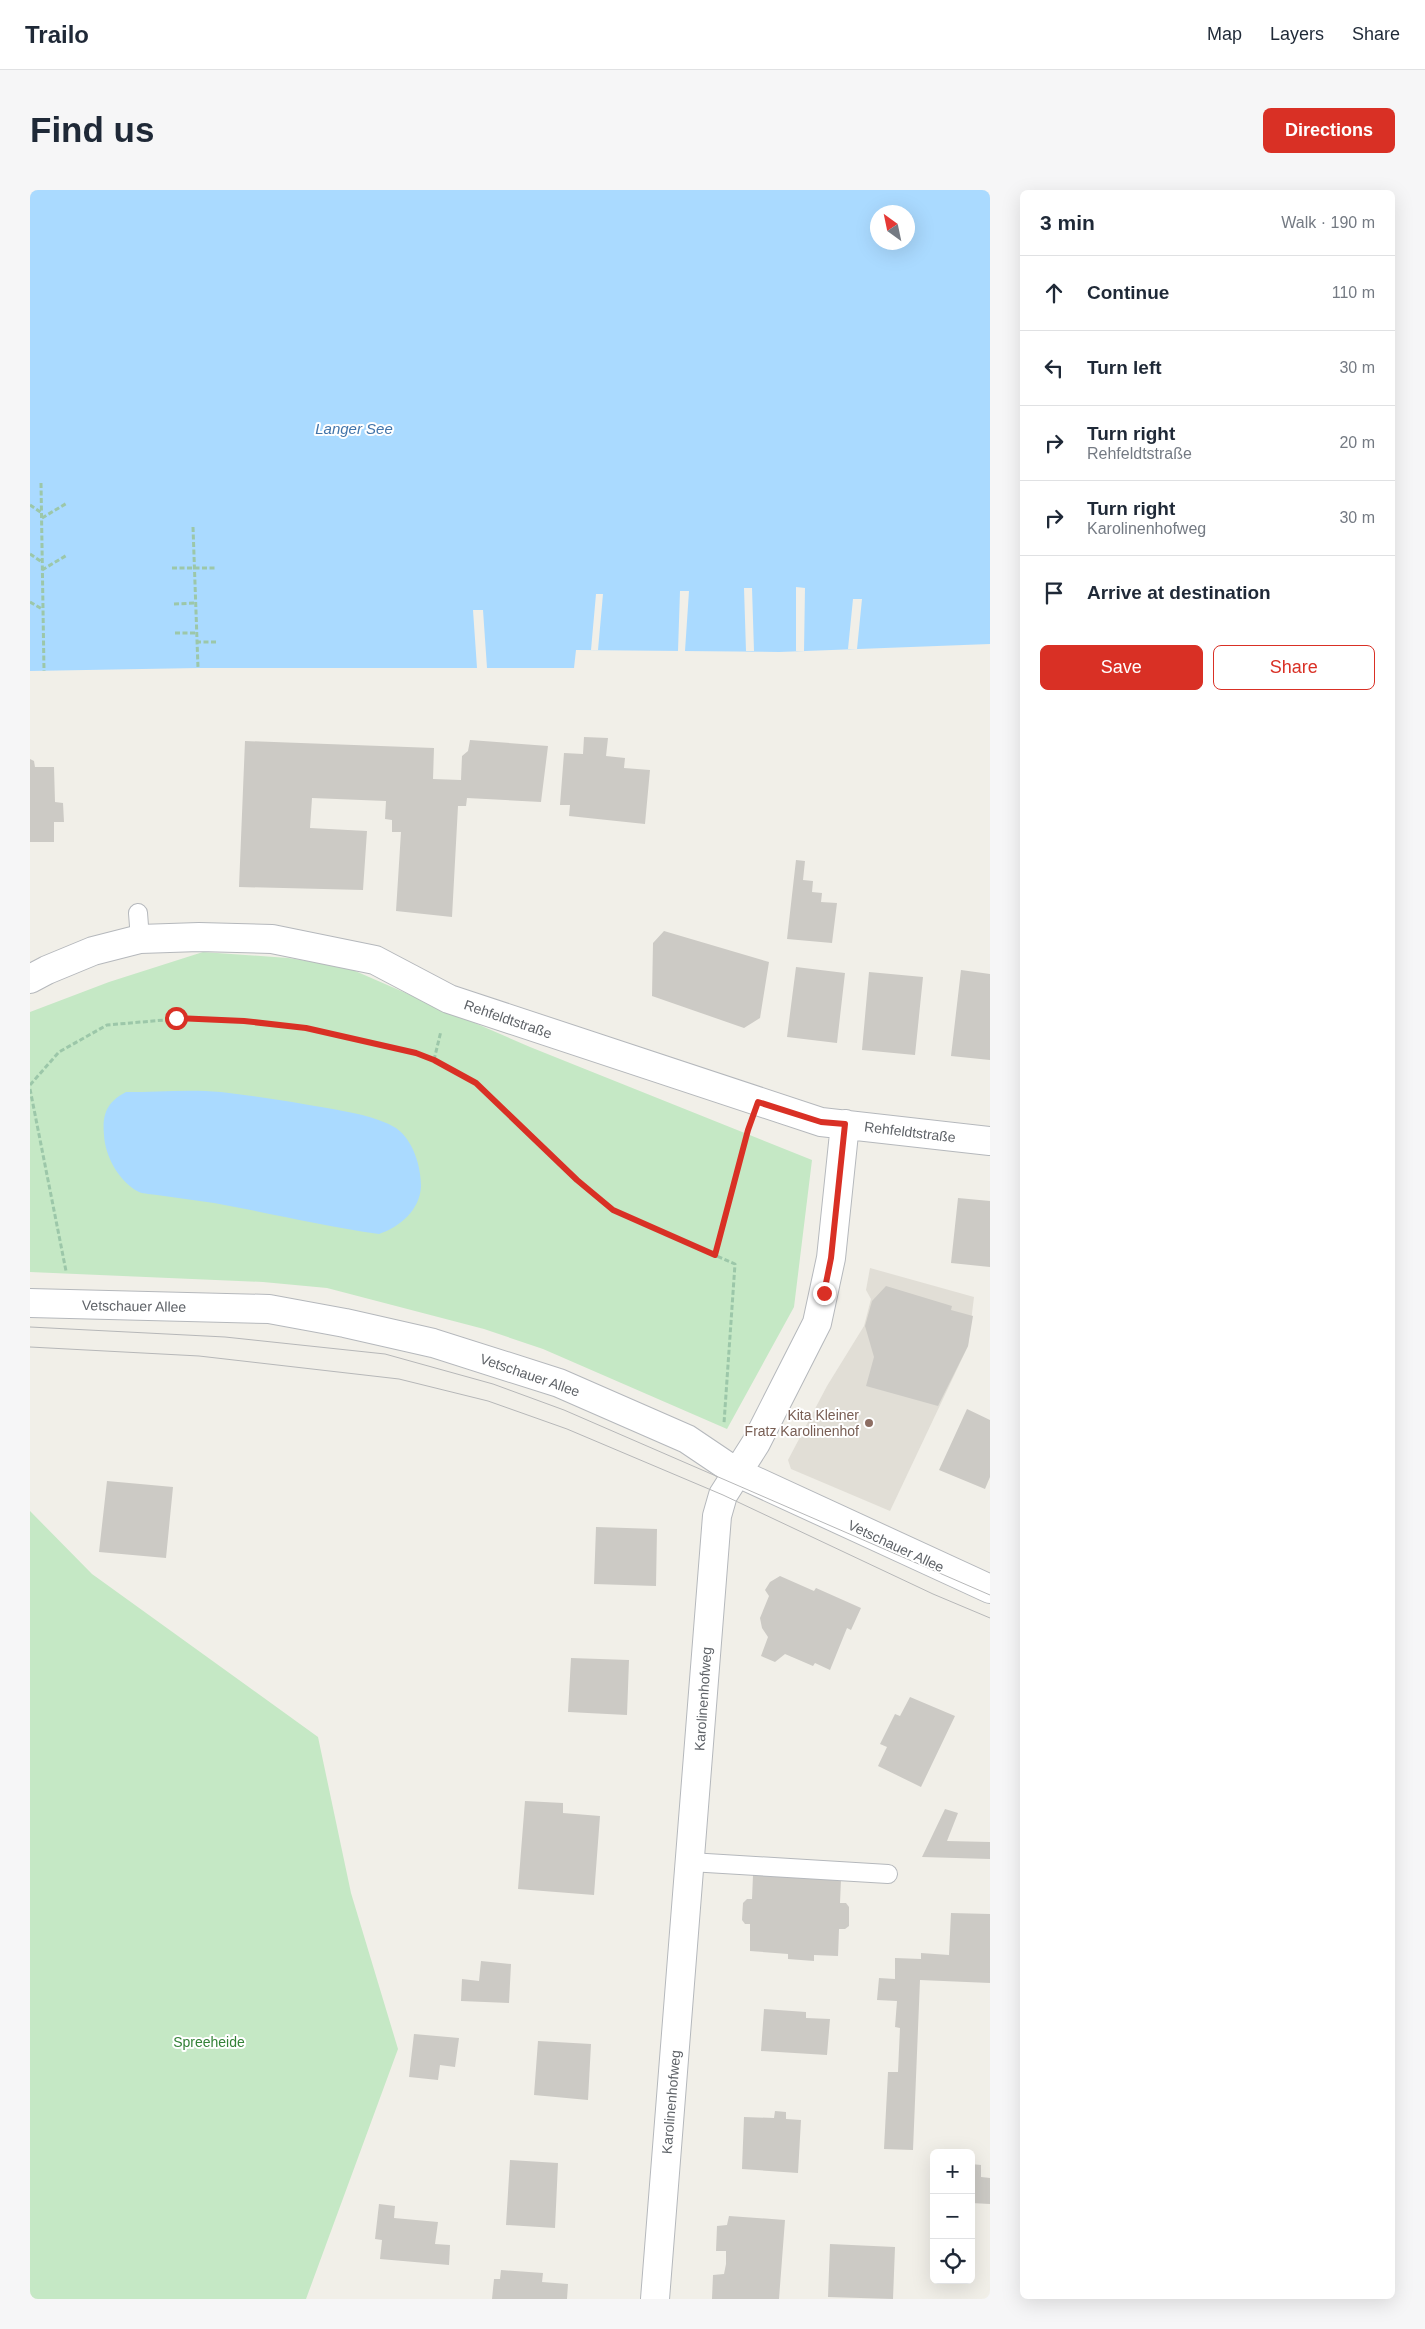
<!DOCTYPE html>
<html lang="en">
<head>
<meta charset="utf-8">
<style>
  body { margin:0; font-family:Arial,sans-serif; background:#f6f6f7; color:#1f2937 }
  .controls { position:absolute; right:15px; bottom:15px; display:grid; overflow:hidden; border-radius:8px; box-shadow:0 5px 20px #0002 }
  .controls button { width:45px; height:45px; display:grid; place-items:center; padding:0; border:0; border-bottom:1px solid #e0e1e3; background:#fff; color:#1f2937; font:25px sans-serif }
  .compass { position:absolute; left:840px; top:15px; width:45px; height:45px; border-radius:50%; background:#fff; box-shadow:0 5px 20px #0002; rotate:327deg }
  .stop { position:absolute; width:15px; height:15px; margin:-11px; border:4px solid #d93025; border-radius:50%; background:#fff }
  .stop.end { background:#d93025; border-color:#fff; box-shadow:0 1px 5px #0008 }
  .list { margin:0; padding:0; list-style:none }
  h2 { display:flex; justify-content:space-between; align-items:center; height:65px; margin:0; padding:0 20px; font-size:21px }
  h2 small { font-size:16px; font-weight:400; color:#747a83 }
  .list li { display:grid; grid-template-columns:32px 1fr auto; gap:15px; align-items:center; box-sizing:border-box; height:75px; padding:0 20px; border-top:1px solid #e0e1e3 }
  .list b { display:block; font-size:19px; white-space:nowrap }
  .list p { margin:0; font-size:16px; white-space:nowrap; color:#747a83 }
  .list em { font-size:16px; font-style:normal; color:#747a83 }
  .actions { display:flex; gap:10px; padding:15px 20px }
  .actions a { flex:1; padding:11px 0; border:1px solid #d93025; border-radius:8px; text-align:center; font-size:18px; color:#d93025 }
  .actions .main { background:#d93025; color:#fff }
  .icon { flex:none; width:28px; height:28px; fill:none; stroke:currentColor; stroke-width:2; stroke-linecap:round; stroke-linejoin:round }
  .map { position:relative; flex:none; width:960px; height:2109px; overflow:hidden; border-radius:8px }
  header { display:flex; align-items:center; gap:30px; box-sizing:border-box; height:70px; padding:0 25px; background:#fff; border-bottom:1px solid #e0e1e3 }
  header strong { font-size:24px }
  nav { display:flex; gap:28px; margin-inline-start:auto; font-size:18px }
  .intro { display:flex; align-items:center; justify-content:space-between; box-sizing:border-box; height:120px; padding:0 30px }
  h1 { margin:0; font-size:35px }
  .button { padding:12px 22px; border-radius:8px; background:#d93025; color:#fff; font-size:18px; font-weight:700 }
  main { display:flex; gap:30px; padding:0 30px }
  aside { flex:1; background:#fff; border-radius:8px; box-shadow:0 5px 20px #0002 }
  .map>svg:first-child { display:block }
  .education { fill:#e1ded6 }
  .green { fill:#c5e8c5 }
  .water { fill:#aadaff; fill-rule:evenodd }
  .pier { fill:#f1efe8 }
  .building { fill:#cccac5 }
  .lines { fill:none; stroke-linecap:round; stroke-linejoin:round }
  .lane-casing { stroke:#b5b8bc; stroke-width:20 }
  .street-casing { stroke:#b5b8bc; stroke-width:30 }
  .path { stroke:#9cc7a9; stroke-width:3; stroke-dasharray:5 2.5; stroke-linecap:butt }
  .lane { stroke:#fff; stroke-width:18 }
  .street { stroke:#fff; stroke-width:28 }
  .tram { stroke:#b6b7b8; stroke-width:1 }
  .route { stroke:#d93025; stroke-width:6 }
  .education-dot { fill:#8d6e63; stroke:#fff; stroke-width:2 }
  .labels { text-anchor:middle; stroke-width:4; stroke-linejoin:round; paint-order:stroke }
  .street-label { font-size:14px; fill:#5f6368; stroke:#fff }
  .education-label { font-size:14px; fill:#785e54; stroke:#fff; text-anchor:end }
  .park-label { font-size:14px; fill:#348238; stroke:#fff }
  .water-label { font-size:15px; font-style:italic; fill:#4174aa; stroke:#fff }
</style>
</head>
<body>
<header>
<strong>Trailo</strong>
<nav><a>Map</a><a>Layers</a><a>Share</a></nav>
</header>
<div class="intro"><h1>Find us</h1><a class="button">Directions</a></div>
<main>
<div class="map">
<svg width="960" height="2109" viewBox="0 0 960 2109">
  <rect width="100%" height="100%" fill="#f1efe8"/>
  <path class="education" d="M840,1078l104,29 -6,49 -78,165 -99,-42 -3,-9 39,-74 37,-60 7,-27 -5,-9z"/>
  <path class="green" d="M173,762l85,6 58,9 184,80 282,113 -18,147 -67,122 -184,-80 -59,-20 -157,-41 -64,-6 -233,-10v-260l79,-30z
    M0,1321l62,63 226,163 33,156 47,156 -92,250h-276z"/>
  <path class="water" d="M0,0h960v454l-211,8 -203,-2 -2,18h-376l-168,3zM848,22h30v30h-30z
    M96,902c31,0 64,-3 95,0 35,4 71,10 106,16 22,4 49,8 69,20 17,12 25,38 25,58 -1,24 -21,41 -42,48 -56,-8 -110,-21 -165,-31 -19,-3 -38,-5 -57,-8 -5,-1 -13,-1 -18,-3 -20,-10 -34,-36 -35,-57 -2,-21 3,-33 22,-43z"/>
  <path class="pier" d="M766,397l9,1 -1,63h-8z
    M714,398h8l2,63h-8z
    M650,401h9l-4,60h-7z
    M566,404h7l-5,56h-7z
    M823,409h9l-5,50h-9z
    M443,420h10l4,58h-10z"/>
  <path class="building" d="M554,547l24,1 -2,18 19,2 -1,10 26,2 -5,54 -76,-8 1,-11h-10l4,-52 19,1z
    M440,550l78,6 -7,56 -74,-4 -1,8h-8l-6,111 -56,-6 5,-79h-9v-12l-7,-1 1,-18 -74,-3 -2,30 57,3 -4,59 -124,-3 6,-146 189,7 -1,31 28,1 1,-24 6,-5z
    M0,569l4,2 1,6h19l1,35 8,1 1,19h-10v20h-24z
    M766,670l9,1 -2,19 10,1 -1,11 10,1 -1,9 16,1 -5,40 -45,-4z
    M634,741l105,31 -9,56 -16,10 -92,-32 1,-53z
    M766,777l49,6 -8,70 -50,-6z
    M931,780l29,4v86l-39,-4z
    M839,782l54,5 -8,78 -53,-5z
    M928,1008l32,3v66l-39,-4z
    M856,1096l66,20 -1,4 22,6 -5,30 -30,60 -72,-20 8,-29 -9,-31 7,-25z
    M937,1219l23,11v57l-5,12 -46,-19z
    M77,1291l66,6 -7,71 -67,-6z
    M566,1337l61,2 -1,57 -62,-2z
    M750,1386l34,15 2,-3 45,20 -10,22 -4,-2 -17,42 -15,-7 -2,3 -28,-12 -10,8 -14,-6 7,-19 -6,-9 -2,-10 9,-22 -4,-6 5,-8z
    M541,1468l58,2 -2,55 -59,-3z
    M880,1507l45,19 -34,71 -43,-21 9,-19 -7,-3 15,-30 5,2z
    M495,1611l38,2v10l37,3 -6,79 -76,-6z
    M915,1619l13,4 -11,28 43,1v17l-68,-2z
    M723,1685l88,4 -1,24h6l3,4v19l-4,3h-6l-1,27 -24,-1v6l-26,-2v-5l-38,-3v-27h-5l-3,-4 1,-17 4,-4h5z
    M921,1723l39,1v69l-70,-3 -7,170 -29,-1 4,-77h10l2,-44 -5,-1 2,-26 -20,-1 2,-22 16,1v-21l26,1v-6l28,2z
    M451,1771l30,3 -2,39 -48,-2 1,-22 17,2z
    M734,1819l42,3v6l24,1 -3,36 -66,-4z
    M384,1844l45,4 -4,29 -15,-2 -2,15 -29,-3z
    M508,1851l53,3 -3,56 -54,-5z
    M745,1921l11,1v7l15,1 -3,53 -56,-4 2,-52 30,1z
    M480,1970l48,3 -3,65 -49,-3z
    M941,1974l10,1v12l9,1v26l-19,-1z
    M349,2014l16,2 -1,12 44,4 -3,22 15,1 -1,20 -69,-6 2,-19 -7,-1z
    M699,2026l56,4 -6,79h-67l1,-24 11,-1 2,-10v-13h-10l1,-25 10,-1z
    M800,2054l65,3 -2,52 -65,-2z
    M471,2080l42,3 -1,9 26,2 -1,15h-75l2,-20h6z"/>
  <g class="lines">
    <g class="lane-casing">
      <path id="lane" d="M108,723l2,26
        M660,1672l198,12"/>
    </g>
    <g class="street-casing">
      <path id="street" d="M0,789l17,-9 46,-19 47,-12 59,-2 73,2 103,21 74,39 372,123 169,19
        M0,1113l239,6 76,14 88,20 126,40 128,56 49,33 254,117
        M625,2109l62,-783 6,-21 33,-52 61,-120 14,-65 14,-134"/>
    </g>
    <path class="path" d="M11,293l3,188
      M0,315l12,8
      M12,328l25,-15
      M163,337l5,141
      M0,364l12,8
      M142,378h44
      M12,380l25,-15
      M0,412l12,7
      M144,414l21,-1
      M145,443h21
      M166,452h22
      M404,870l7,-29
      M0,895l29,-33 48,-27 69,-6 68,2 62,7 110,25 18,7 42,23 101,98 36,29 122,54 -11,159
      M0,899l36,182
      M685,1065l33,-123"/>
    <use href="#lane" class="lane"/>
    <use href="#street" class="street"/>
    <path class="tram" d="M0,1137l195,10 160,17 108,30 71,26 426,185
      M0,1157l169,9 200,23 89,22 79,28 156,66 210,99 57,24"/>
  </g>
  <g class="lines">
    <path class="route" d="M146,828l68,3 62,7 110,25 18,7 42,23 101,97 36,30 102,45 33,-125 10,-28 63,20 24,2 -14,134 -7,35"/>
  </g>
  <circle class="education-dot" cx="839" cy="1233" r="5"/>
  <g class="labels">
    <g class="street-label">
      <text transform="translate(478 829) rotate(19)" y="5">Rehfeldtstraße</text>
      <text transform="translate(880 942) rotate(7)" y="5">Rehfeldtstraße</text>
      <text transform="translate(104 1116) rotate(1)" y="5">Vetschauer Allee</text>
      <text transform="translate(500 1185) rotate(19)" y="5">Vetschauer Allee</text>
      <text transform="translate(866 1356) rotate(25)" y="5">Vetschauer Allee</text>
      <text transform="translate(673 1509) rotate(-86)" y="5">Karolinenhofweg</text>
      <text transform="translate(641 1912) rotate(-85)" y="5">Karolinenhofweg</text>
    </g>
    <g class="education-label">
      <text x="829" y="1230">Kita Kleiner<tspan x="829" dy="16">Fratz Karolinenhof</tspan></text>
    </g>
    <g class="park-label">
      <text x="179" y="1857">Spreeheide</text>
    </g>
    <g class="water-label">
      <text x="324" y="244">Langer See</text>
    </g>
  </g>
</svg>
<div class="controls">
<button>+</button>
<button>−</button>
<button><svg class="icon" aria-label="locate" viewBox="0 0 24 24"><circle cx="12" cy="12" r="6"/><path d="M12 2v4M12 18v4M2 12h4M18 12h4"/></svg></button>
</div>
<svg class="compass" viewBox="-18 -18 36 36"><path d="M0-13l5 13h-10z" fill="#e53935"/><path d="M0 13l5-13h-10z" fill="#747a83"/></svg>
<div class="stop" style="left:146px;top:828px"></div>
<div class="stop end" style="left:794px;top:1103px"></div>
</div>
<aside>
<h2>3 min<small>Walk · 190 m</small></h2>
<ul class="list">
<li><svg class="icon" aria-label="ahead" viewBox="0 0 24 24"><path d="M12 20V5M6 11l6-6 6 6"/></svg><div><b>Continue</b></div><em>110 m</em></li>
<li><svg class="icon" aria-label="left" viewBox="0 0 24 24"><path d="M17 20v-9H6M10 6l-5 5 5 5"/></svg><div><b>Turn left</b></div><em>30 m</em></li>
<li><svg class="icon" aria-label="right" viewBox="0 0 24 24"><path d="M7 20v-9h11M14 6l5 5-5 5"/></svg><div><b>Turn right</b><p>Rehfeldtstraße</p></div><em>20 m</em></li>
<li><svg class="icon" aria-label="right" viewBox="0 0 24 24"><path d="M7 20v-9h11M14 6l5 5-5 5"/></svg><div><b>Turn right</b><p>Karolinenhofweg</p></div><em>30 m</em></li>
<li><svg class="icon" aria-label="arrive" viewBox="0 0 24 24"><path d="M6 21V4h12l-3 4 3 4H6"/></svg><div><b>Arrive at destination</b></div></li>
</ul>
<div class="actions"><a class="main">Save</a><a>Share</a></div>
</aside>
</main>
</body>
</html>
